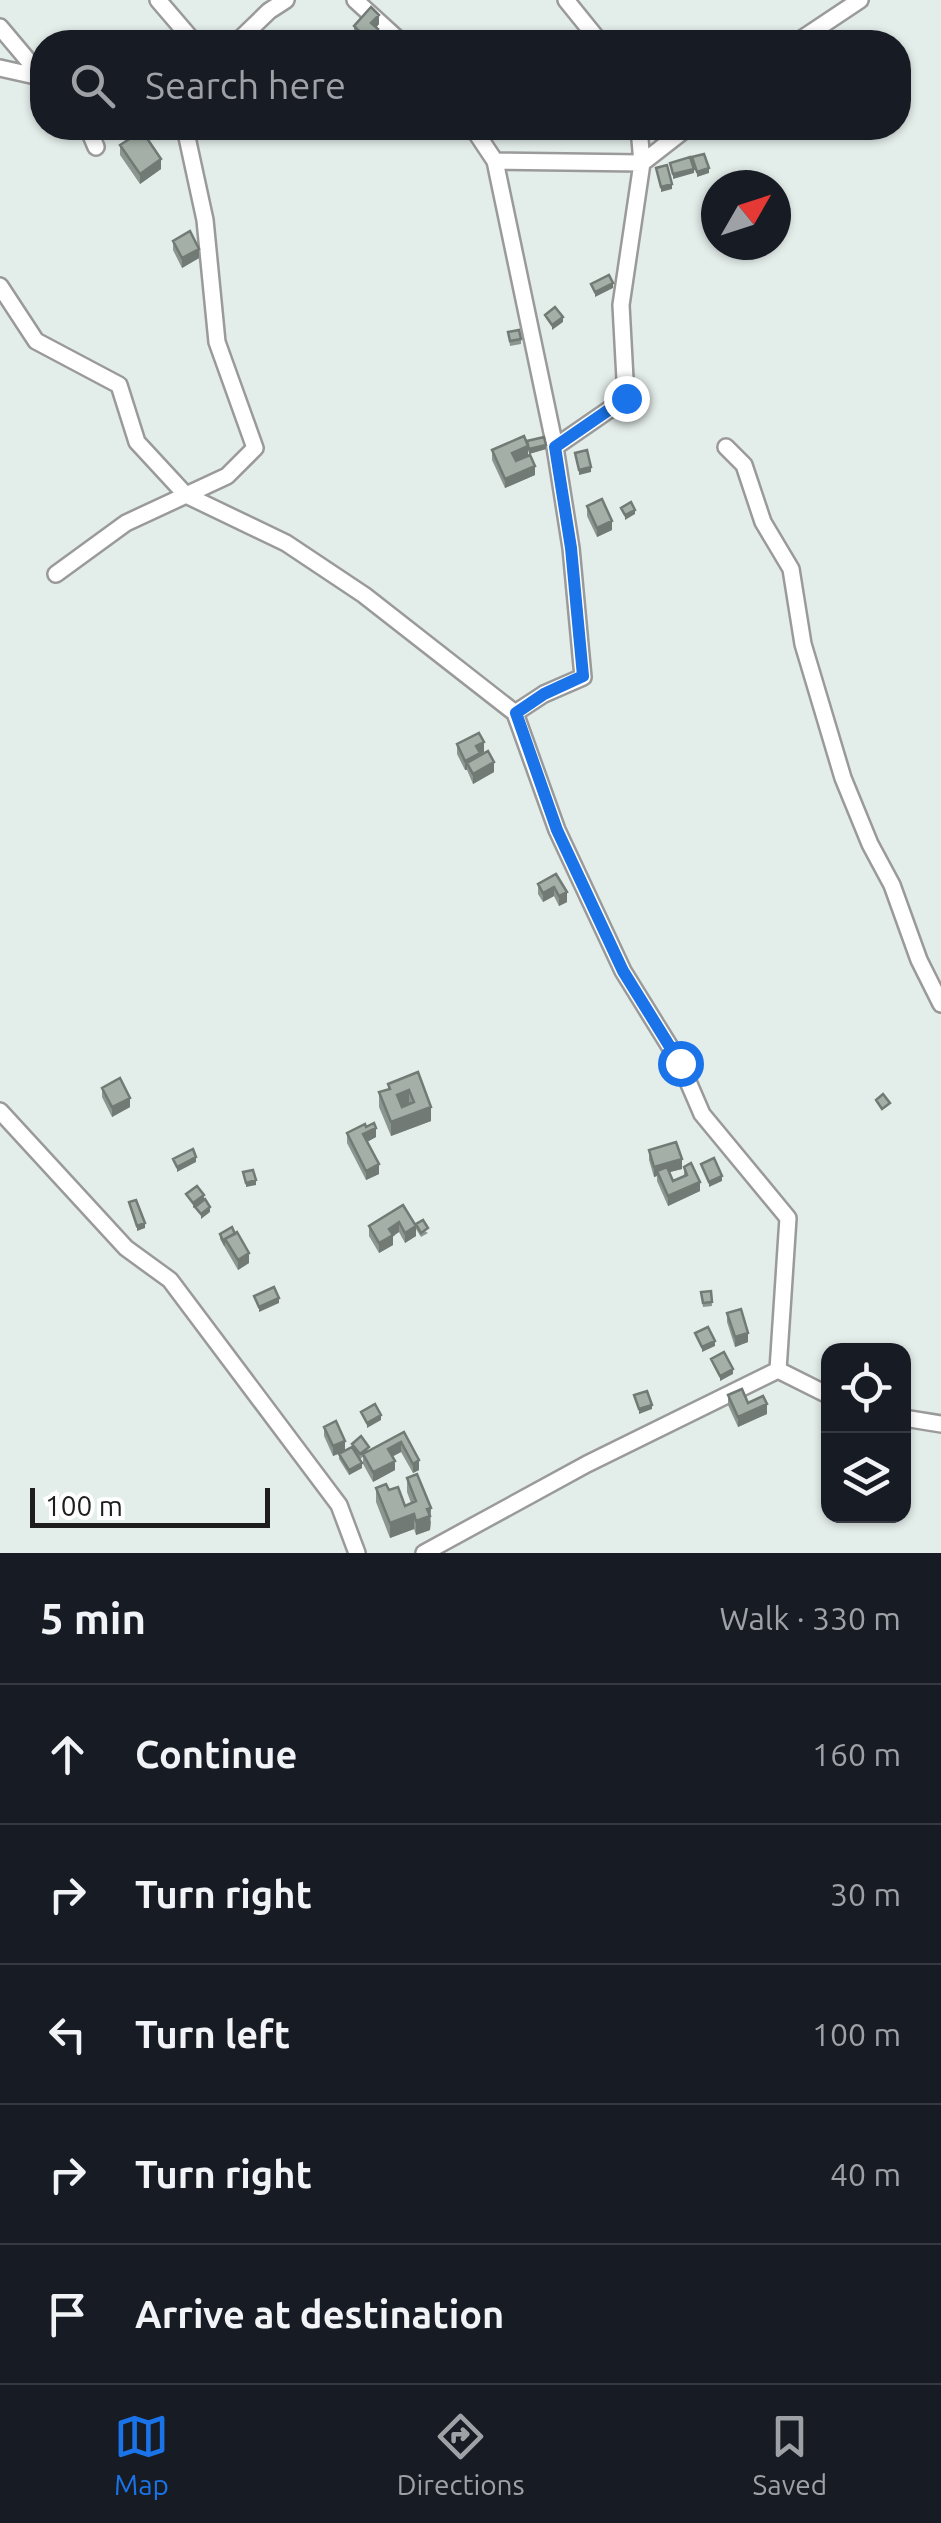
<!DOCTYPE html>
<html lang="en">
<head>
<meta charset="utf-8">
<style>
  body { margin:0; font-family:Ubuntu,sans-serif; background:#20242c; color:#f1f3f6 }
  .controls { position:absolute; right:30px; bottom:30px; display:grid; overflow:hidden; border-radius:20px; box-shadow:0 2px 8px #0004 }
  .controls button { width:90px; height:90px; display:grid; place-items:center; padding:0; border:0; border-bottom:2px solid #363941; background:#171b24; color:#f1f3f6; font:50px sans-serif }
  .compass { position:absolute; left:701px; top:170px; width:90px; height:90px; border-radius:50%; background:#171b24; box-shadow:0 2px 8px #0004; rotate:51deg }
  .scale { position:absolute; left:30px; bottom:25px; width:240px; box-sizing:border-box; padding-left:10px; border:5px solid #1d1d1d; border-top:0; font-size:28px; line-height:35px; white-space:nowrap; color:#1d1d1d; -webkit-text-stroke:8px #fff; paint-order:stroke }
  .stop { position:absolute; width:30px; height:30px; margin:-22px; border:8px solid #1a73e8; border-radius:50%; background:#fff }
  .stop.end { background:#1a73e8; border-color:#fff; box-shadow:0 2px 10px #0008 }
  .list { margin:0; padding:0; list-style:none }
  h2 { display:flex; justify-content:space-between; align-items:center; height:130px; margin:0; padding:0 40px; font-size:42px }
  h2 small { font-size:32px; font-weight:400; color:#9ea1a6 }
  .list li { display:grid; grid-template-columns:65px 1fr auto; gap:30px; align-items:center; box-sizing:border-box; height:140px; padding:0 40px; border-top:2px solid #363941 }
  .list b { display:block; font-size:38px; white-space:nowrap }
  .list em { font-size:32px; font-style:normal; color:#9ea1a6 }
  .icon { flex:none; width:55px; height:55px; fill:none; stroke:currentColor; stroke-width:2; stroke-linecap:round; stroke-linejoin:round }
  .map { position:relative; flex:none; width:941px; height:1553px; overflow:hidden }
  .search { position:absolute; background:#171b24; box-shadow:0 2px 8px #0004; left:30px; right:30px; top:30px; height:110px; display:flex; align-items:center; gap:25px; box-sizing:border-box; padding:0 35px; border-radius:40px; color:#9ea1a6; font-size:38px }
  .sheet { height:830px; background:#171b24 }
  nav { display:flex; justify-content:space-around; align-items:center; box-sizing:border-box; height:140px; border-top:2px solid #363941; background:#171b24; font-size:28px; color:#9ea1a6 }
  nav a { display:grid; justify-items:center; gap:5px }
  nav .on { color:#1a73e8 }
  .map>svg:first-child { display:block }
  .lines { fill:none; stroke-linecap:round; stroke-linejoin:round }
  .minor-casing { stroke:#9a9a9a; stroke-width:20 }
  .minor { stroke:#fff; stroke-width:15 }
  .wall { fill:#8c9690 }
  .shaded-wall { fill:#727a75 }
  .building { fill:#a3afa7; stroke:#727a75; stroke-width:2.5; fill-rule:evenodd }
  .route { stroke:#1a73e8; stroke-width:12 }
</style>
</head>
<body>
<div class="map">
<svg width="941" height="1553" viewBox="0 0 941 1553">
  <rect width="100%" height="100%" fill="#e3ede9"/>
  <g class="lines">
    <g class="minor-casing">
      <path id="minor" d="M158,0l36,42
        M355,0l46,42
        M566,0l34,42
        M0,27l42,50
        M237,42l32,-31 17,-11
        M797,42l63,-42
        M0,68l40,9
        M88,128l8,19
        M473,128l22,33 147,2 -3,-35
        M495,161l60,286
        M0,286l36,55 83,44 18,57 49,53 100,48 78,52 151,118
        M726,447l18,18 19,57 28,47 12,75 40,134 27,66 22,41 27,75 22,44
        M56,574l70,-51 101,-47 28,-28 -38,-106 -12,-122 -20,-92
        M0,1111l126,137 44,32 169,225 18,48
        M778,1370l50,25
        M904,1418l37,6
        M424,1553l163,-89 191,-94 10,-152 -86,-104 -22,-51 -57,-92 -66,-141 -42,-117 29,-19 39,-17 -12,-129 -16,-101 71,-49 -5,-93 21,-142 45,-35"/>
    </g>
    <use href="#minor" class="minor"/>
  </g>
  <path class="wall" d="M379,24l-3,4 2,11 -4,3h-13l-7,-6v-10z
    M505,128h21l-14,9z
    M120,145l41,24 -21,15 -20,-29z
    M173,241l26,17 -17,10 -9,-18z
    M508,332l13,7v5l-11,2z
    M527,443l19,6 -17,5 -1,-4v5l7,20 -30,13 -13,-28v-10z
    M587,506l25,24 -15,7 -10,-21z
    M457,744l27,8 -4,2v2l14,16 -21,12 -6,-14h-2l-8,-16z
    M556,874l11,28 -8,4 -5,-10 -11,6 -5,-8v-10z
    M418,1072l13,49 -40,15 -12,-29v-15l9,-3v-5z
    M102,1088l28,19 -18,10 -10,-20z
    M347,1133l29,4 -9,5 12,32 -13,6 -19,-37z
    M649,1150l33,19 -13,3 4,9 11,-4v-10l16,24 -32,15 -11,-25v-5l-3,1 -5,-17z
    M403,1205l13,21 12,7 -7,4 -5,-8v7l-11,7 -6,-11 -6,4v9l-14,8 -10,-17v-10z
    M220,1234l29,29 -11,7 -18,-31z
    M711,1291l1,15 -9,1 -2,-15z
    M727,1313l21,29 -13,5 -8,-25z
    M728,1395l20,8 19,11 -29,13 -10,-22z
    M324,1427l21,24 -12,5 -9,-20z
    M404,1432l15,38 -6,3 -12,-21 -8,4 2,14 -22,12 -10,-18v-7l-3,2 2,9 -13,7 -10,-16v-5l13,-7v-3l17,7z
    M407,1478l24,44 -1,8 -14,5 -2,-6 -24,9 -14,-36v-14l13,2 16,16 6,-3 -4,-11z"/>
  <path class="shaded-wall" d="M379,15v9l-8,9v-10z
    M378,29v10l-4,3h-6v-2z
    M512,128h14l-14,9z
    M161,159v10l-21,15v-10z
    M709,168v5l-12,4v-5z
    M694,169v4l-21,6v-5z
    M672,184v5l-11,3v-5z
    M199,249v9l-17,10v-10z
    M613,283v5l-18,9v-5z
    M563,317v5l-11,8v-5z
    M546,445v4l-17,5v-5z
    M528,446v9l-16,7v-9z
    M535,466v9l-30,13v-9z
    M591,467v5l-12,3v-5z
    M635,510v4l-10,6v-5z
    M612,521v9l-15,7v-9z
    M484,742v10l-4,2v9h-13v7h-2v-9l11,-15z
    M494,762v10l-21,12v-10z
    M554,887v9l-11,6v-9z
    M567,892v10l-8,4v-10z
    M409,1090v14l-12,5v-14z
    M130,1098v9l-18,10v-10z
    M431,1107v14l-40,15v-14z
    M376,1128v9l-13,7v-10z
    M196,1157v5l-19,10v-5z
    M682,1159v10l-23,6 -2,-4v5l-3,1v-10z
    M379,1164v10l-13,6v-9z
    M722,1176v5l-13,6v-5z
    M256,1180v5l-10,2v-4z
    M700,1182v9l-32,15v-10z
    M204,1195v5l-11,8v-5z
    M210,1207v5l-9,7v-5z
    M399,1222v10l-6,4v9l-14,8v-10l10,-14z
    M145,1223v5l-8,3v-5z
    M416,1226v10l-11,7v-10z
    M249,1253v10l-11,7v-10z
    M279,1298v5l-20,9v-5z
    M748,1333v9l-13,5v-10z
    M715,1341v5l-13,6v-5z
    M733,1369v5l-13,7v-5z
    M767,1404v10l-29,13v-10z
    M652,1405v4l-13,5v-5z
    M381,1415v5l-14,8v-5z
    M345,1441v10l-12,5v-10z
    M401,1442v10l-13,7v-10z
    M419,1460v10l-6,3v-9z
    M395,1461v9l-22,12v-10z
    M362,1463v5l-13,7v-5z
    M431,1508l-1,22 -14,5v-14l11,-12z
    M414,1514v15l-24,9v-15z"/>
  <path class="building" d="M371,7l8,8 -8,8 7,6 -10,11 -14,-14z
    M142,131l19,28 -21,15 -20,-29z
    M704,154l5,14 -12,4 -5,-15z
    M690,157l4,12 -21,5 -3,-11z
    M667,165l5,19 -11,3 -5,-19z
    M190,231l9,18 -17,9 -9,-17z
    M609,275l4,8 -18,9 -4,-8z
    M555,307l8,10 -11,8 -7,-10z
    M519,330l2,9 -11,2 -2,-9z
    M524,436l4,10 -16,7 4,8 14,-6 5,11 -30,13 -13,-29z
    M544,437l2,8 -17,4 -2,-8z
    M587,450l4,17 -12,3 -4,-17z
    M602,499l10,22 -15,7 -10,-22z
    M631,502l4,8 -10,5 -4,-7z
    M479,733l5,9 -8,4 4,7 -15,8 -8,-17z
    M488,751l6,11 -21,12 -6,-11z
    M556,874l11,18 -8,4 -5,-9 -11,6 -5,-9z
    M418,1072l13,35 -40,15 -12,-30 11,-3 -2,-5zM409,1090l5,12 -12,5 -5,-12z
    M120,1078l10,20 -18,9 -10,-19z
    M883,1094l7,9 -8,6 -6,-9z
    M374,1123l2,5 -13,6 16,30 -13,7 -19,-38 18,-9 1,3z
    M676,1142l6,17 -28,8 -5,-17z
    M193,1149l3,8 -19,10 -4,-8z
    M714,1158l8,18 -13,6 -8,-18z
    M691,1163l9,19 -32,14 -11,-25 10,-4 6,14 14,-6 -3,-8z
    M253,1170l3,10 -10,3 -3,-11z
    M197,1186l7,9 -11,8 -7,-9z
    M205,1199l5,8 -9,7 -6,-7z
    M136,1200l9,23 -8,3 -8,-24z
    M403,1205l13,21 -11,7 -6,-11 -10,7 4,6 -14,8 -10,-17z
    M423,1220l5,8 -7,5 -5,-9z
    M232,1227l3,7 -10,5 -1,4 -4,-9z
    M237,1232l12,21 -11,7 -13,-21z
    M274,1287l5,11 -20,9 -5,-11z
    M711,1291l1,11 -9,1 -2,-11z
    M741,1309l7,24 -13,4 -8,-24z
    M708,1327l7,14 -13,6 -7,-14z
    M724,1352l9,17 -13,7 -9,-17z
    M742,1389l6,14 15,-7 4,8 -29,13 -10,-22z
    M647,1391l5,14 -13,4 -5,-14z
    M375,1404l6,11 -14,8 -6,-11z
    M336,1421l9,20 -12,5 -9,-19z
    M404,1432l15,28 -6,4 -12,-22 -13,7 7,12 -22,11 -10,-18z
    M361,1436l8,11 -9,7 -8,-10z
    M352,1447l10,16 -13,7 -10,-16z
    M417,1474l14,34 -4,1 3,7 -14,5 -2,-7 -24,9 -14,-35 10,-4 3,6 9,-3 7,19 11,-5 -9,-23z"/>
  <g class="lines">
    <path class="route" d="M626,398l-71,49 16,101 12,128 -39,18 -28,19 41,117 66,141 57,92"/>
  </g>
</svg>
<div class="controls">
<button><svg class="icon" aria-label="locate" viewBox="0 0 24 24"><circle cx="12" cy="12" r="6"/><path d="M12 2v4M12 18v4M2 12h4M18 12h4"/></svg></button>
<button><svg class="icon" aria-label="layers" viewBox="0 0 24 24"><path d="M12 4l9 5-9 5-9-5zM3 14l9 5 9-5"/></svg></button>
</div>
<svg class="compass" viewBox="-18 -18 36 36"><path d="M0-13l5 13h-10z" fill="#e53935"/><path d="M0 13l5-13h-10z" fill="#9ea1a6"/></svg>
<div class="scale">100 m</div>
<div class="stop" style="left:680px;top:1063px"></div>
<div class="stop end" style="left:626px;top:398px"></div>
<div class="search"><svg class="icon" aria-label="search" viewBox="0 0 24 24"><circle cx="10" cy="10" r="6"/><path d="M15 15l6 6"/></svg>Search here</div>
</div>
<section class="sheet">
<h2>5 min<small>Walk · 330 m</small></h2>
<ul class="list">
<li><svg class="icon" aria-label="ahead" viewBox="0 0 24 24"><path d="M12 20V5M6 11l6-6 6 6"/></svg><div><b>Continue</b></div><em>160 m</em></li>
<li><svg class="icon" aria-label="right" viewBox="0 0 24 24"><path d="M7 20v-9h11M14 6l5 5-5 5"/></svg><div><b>Turn right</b></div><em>30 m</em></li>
<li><svg class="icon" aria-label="left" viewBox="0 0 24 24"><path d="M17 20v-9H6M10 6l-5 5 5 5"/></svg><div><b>Turn left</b></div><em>100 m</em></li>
<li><svg class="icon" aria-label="right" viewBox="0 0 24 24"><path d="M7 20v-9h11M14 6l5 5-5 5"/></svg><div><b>Turn right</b></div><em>40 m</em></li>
<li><svg class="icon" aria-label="arrive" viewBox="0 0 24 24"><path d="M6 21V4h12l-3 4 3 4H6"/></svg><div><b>Arrive at destination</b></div></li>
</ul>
</section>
<nav>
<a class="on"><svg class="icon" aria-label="map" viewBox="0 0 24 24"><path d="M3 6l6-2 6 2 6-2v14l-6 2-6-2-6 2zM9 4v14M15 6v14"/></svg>Map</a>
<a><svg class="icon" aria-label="directions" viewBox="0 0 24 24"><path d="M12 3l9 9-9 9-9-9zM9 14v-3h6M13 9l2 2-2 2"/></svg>Directions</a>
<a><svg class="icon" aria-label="saved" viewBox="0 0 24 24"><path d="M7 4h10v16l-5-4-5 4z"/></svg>Saved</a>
</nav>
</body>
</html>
